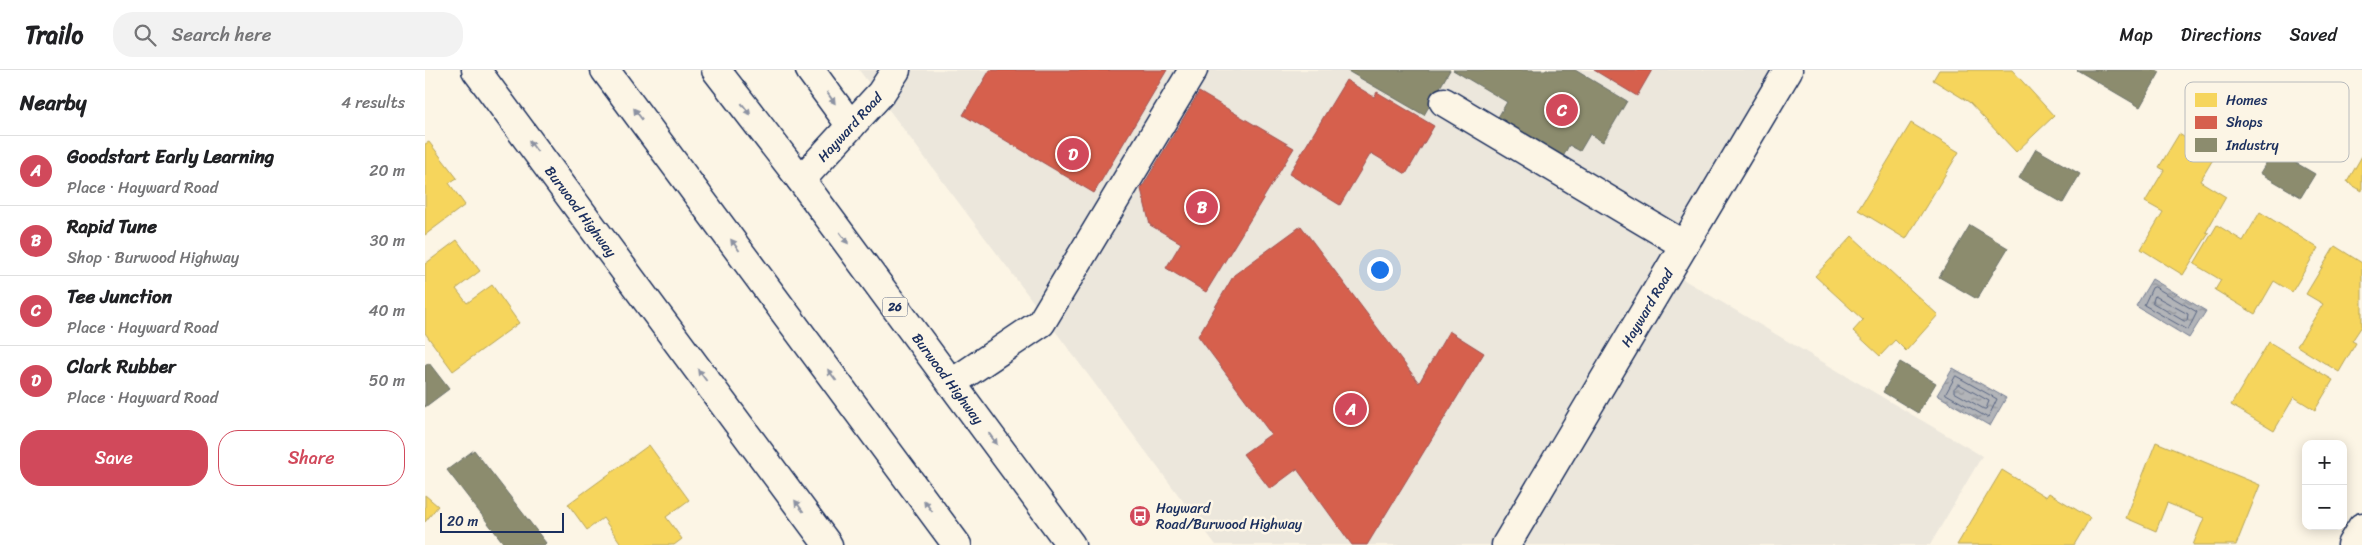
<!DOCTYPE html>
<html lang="en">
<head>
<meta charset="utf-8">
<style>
  body { margin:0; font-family:Sriracha,sans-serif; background:#f2f2f2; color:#202124 }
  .controls { position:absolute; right:15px; bottom:15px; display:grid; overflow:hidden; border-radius:10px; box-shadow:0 2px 12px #0003 }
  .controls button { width:45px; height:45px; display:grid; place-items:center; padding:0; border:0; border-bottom:1px solid #e0e0e0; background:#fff; color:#202124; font:25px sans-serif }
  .scale { position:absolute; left:15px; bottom:12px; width:124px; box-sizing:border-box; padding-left:5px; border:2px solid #1b2f5e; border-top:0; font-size:14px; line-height:18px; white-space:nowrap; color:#1b2f5e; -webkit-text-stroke:4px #fcf5e5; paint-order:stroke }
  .you { position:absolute; left:954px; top:199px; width:18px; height:18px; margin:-12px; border:4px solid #fff; border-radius:50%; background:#1a73e8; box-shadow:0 0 0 8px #1a73e833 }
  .badge { display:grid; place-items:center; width:32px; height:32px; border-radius:50%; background:#d1495b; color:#fff; font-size:16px; font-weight:700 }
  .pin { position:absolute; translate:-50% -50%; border:2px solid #fff; box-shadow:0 1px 5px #0006 }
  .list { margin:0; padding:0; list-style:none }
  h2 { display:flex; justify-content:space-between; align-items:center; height:65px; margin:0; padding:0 20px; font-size:21px }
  h2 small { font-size:16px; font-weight:400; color:#757577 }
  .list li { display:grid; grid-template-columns:32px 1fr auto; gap:15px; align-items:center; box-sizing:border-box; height:70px; padding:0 20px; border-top:1px solid #e0e0e0 }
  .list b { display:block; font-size:19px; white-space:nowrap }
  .list p { margin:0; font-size:16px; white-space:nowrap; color:#757577 }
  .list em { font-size:16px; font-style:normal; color:#757577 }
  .actions { display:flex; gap:10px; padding:15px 20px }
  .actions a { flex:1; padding:11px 0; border:1px solid #d1495b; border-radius:20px; text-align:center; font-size:18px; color:#d1495b }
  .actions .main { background:#d1495b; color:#fff }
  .icon { flex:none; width:28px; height:28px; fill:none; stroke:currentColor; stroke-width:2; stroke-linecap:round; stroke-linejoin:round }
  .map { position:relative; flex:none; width:1937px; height:475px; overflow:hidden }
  header { display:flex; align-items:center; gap:30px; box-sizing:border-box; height:70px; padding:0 25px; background:#fff; border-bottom:1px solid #e0e0e0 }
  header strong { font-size:24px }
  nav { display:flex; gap:28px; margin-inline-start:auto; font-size:18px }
  .search { width:350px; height:45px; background:#f2f2f2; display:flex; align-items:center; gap:12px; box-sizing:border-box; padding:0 18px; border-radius:20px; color:#757577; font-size:19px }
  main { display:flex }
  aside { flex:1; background:#fff }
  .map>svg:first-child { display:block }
  .built { fill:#ece7dc }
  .water { fill:url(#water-ripples); stroke:#767f94 }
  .homes { fill:#f6d55c; stroke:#b4a35d }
  .shops { fill:#d6604d; stroke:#9e5152 }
  .industry { fill:#8c8c6e; stroke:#6a7069 }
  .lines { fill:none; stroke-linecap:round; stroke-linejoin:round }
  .shore { stroke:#576482; stroke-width:1 }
  .minor-casing { stroke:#1b2f5e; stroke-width:31 }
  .highway-casing { stroke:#1b2f5e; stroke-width:31 }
  .minor { stroke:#fcf5e5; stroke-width:28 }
  .highway { stroke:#fcf5e5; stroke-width:28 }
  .oneway { fill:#8c92a2 }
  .labels { text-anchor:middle; stroke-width:5; stroke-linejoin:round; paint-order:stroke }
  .shield { fill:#fcf5e5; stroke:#5e6a86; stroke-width:1 }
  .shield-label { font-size:12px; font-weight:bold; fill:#1b2f5e }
  .street-label { font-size:14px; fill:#1b2f5e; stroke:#fcf5e5 }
  .poi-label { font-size:14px; fill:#1b2f5e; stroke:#fcf5e5; text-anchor:start }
  .key { fill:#fcf5e5; stroke:#b8babc; stroke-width:1 }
  .key-label { font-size:14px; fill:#1b2f5e }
</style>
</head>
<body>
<header>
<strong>Trailo</strong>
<div class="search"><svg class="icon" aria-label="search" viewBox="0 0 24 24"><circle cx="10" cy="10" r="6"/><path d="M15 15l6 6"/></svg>Search here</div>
<nav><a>Map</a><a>Directions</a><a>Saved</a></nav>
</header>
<main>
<aside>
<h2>Nearby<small>4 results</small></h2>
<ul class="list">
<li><span class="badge">A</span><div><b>Goodstart Early Learning</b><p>Place · Hayward Road</p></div><em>20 m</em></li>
<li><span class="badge">B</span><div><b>Rapid Tune</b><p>Shop · Burwood Highway</p></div><em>30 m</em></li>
<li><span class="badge">C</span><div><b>Tee Junction</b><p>Place · Hayward Road</p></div><em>40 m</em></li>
<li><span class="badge">D</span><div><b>Clark Rubber</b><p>Place · Hayward Road</p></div><em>50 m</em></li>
</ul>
<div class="actions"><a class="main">Save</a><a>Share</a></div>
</aside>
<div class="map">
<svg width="1937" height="475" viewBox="0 0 1937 475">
  <defs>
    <pattern id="water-ripples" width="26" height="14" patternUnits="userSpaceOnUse" patternTransform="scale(1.25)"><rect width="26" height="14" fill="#b2b4b8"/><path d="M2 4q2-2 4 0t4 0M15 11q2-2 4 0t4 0" fill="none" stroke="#909399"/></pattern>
  </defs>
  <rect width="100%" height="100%" fill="#fcf5e5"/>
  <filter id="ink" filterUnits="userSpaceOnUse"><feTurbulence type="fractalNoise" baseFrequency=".02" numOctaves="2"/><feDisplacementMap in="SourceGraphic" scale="10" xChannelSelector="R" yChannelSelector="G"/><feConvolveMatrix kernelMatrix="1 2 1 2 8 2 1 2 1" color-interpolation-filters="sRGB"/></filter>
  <g filter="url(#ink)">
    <path class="built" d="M434,0h929l-119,201 313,185 -52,89h-714z"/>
    <path class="water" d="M1727,209l54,32 -17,27 -53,-32z
      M1528,298l53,30 -16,28 -53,-31z"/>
    <path class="homes" d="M1514,0h73l42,46 -38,36 -47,-50 -36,-22z
      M1486,53l48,29 -53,87 -48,-29z
      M1754,64l36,22 -15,25 26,16 -20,35 3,1 -26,42 -42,-26 22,-37 -18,-10 19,-32 -5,-3z
      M4,72l28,36 -8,5 16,22 -40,30v-91z
      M1937,86v35l-15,-9z
      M1835,142l58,36 -26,44 -18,-11 -19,33 -40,-24 6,-10 -27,-16 23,-39 26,16z
      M1427,166l86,79 -32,36 -11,-11 -15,16 -27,-25 10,-11 -48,-44z
      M32,170l23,31 -24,18 11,14 25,-18 27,38 -66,48 -28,-38v-69z
      M1910,176l27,17v63l-10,15 4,2 -17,29 -42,-26 26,-42 -17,-10z
      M1844,272l64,38 -18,30 -21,-13 -20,34 -43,-26z
      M1731,372l104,43 -24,60h-43l11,-27 -37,-15 -11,28 -30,-13z
      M224,375l40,55 -23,17 16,22 -8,6h-52l-19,-27 -16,12 -19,-26z
      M1577,400l44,27 3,-4 41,25 -16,27h-117z
      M0,425l13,11 -13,16z"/>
    <path class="shops" d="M565,0h177l-73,123 -131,-78z
      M1169,0h58l-15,26z
      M921,10l28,17 3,-5 57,34 -28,48 -35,-21 -31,52 -51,-31z
      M774,22l95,56 -88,144 -40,-24 15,-25 -31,-18 -9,-36z
      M876,156l118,157 30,-52 35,22 -117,192h-15l-55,-76 -27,20 -27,-35 28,-20 -73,-98 36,-61z"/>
    <path class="industry" d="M921,0h104l-26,45z
      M1028,0h122l52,31 -24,41 -13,-8 -10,17 -11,-6 -6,12 -66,-38 10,-17z
      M1652,0h79l4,2 -20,35z
      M1611,79l44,25 -17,29 -44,-25z
      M1849,80l41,24 -14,23 -41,-24z
      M1545,155l38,23 -31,51 -38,-22z
      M1475,292l36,21 -18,30 -35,-21z
      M4,293l20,26 -24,18v-41z
      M49,380l72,93 -2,2h-39l-58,-75z"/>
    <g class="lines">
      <path class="shore" d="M1730,217l42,25 -9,18 -44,-25 8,-17z
        M1730,226l33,18 -1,7h-3l-31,-18z
        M1531,306l41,23 -9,19 -42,-24z
        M1534,314l30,17 -3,8h-2l-30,-17v-3z"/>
      <g class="minor-casing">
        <g id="minor">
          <path id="s1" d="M51,0l352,475"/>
          <path d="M385,0l41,56"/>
          <path d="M1019,32l240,143"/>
          <path id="s2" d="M376,110l80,-87 15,-23"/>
          <path d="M527,313l89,-60 152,-253"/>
          <path id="s3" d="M1081,475l282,-475"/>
          <path d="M1926,475l11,-18"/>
        </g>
      </g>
      <g class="highway-casing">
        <g id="highway">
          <path d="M180,0l352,475"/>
          <path id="s4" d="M291,0l85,110 270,365"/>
        </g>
      </g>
      <use href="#minor" class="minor"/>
      <use href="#highway" class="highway"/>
    </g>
    <defs><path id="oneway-solid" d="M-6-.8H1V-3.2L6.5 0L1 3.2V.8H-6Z" transform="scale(1.25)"/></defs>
    <g class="oneway">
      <use href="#oneway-solid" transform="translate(406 28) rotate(54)"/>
      <use href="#oneway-solid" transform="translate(321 39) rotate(52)"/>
      <use href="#oneway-solid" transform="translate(213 44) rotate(-127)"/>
      <use href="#oneway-solid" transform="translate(108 76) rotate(-127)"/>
      <use href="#oneway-solid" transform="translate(419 168) rotate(53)"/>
      <use href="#oneway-solid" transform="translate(310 175) rotate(-127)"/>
      <use href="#oneway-solid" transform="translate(277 305) rotate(-127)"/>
      <use href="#oneway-solid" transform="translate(407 305) rotate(-127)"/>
      <use href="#oneway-solid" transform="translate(568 369) rotate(54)"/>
      <use href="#oneway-solid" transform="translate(374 436) rotate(-127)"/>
      <use href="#oneway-solid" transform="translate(503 436) rotate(-127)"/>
    </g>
  </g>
  <defs>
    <g id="bus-disc" transform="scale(1.125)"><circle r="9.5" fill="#d1495b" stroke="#fcf5e5"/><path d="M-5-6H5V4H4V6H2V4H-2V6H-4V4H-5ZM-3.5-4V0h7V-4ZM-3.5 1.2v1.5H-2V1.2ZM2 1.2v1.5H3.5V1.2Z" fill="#fff"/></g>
  </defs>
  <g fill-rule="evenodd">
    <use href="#bus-disc" x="715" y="446"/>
  </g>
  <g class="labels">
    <rect class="shield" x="457.5" y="227.5" width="25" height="19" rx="4"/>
    <g class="shield-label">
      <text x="470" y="241">26</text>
    </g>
    <g class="street-label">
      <text dy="5" stroke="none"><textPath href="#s2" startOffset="72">Hayward Road</textPath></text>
      <text dy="5" stroke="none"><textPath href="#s1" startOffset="176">Burwood Highway</textPath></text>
      <text dy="5" stroke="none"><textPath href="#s3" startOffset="276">Hayward Road</textPath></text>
      <text dy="5" stroke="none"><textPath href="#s4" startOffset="386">Burwood Highway</textPath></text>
    </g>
    <g class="poi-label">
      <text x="731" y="443">Hayward<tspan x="731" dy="16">Road/Burwood Highway</tspan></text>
    </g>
  </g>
  <rect x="1760" y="12" width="164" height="80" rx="8" class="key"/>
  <rect x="1770" y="23" width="22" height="14" fill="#f6d55c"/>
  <rect x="1770" y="46" width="22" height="13" fill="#d6604d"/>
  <rect x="1770" y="68" width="22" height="14" fill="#8c8c6e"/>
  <g class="key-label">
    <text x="1801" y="35">Homes</text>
    <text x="1801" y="57">Shops</text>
    <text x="1801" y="80">Industry</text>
  </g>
</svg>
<div class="controls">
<button>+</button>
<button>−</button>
</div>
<div class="scale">20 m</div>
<div class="you"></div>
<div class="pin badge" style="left:926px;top:339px">A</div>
<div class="pin badge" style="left:777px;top:137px">B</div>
<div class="pin badge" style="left:1137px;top:40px">C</div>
<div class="pin badge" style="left:648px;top:84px">D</div>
</div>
</main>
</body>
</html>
